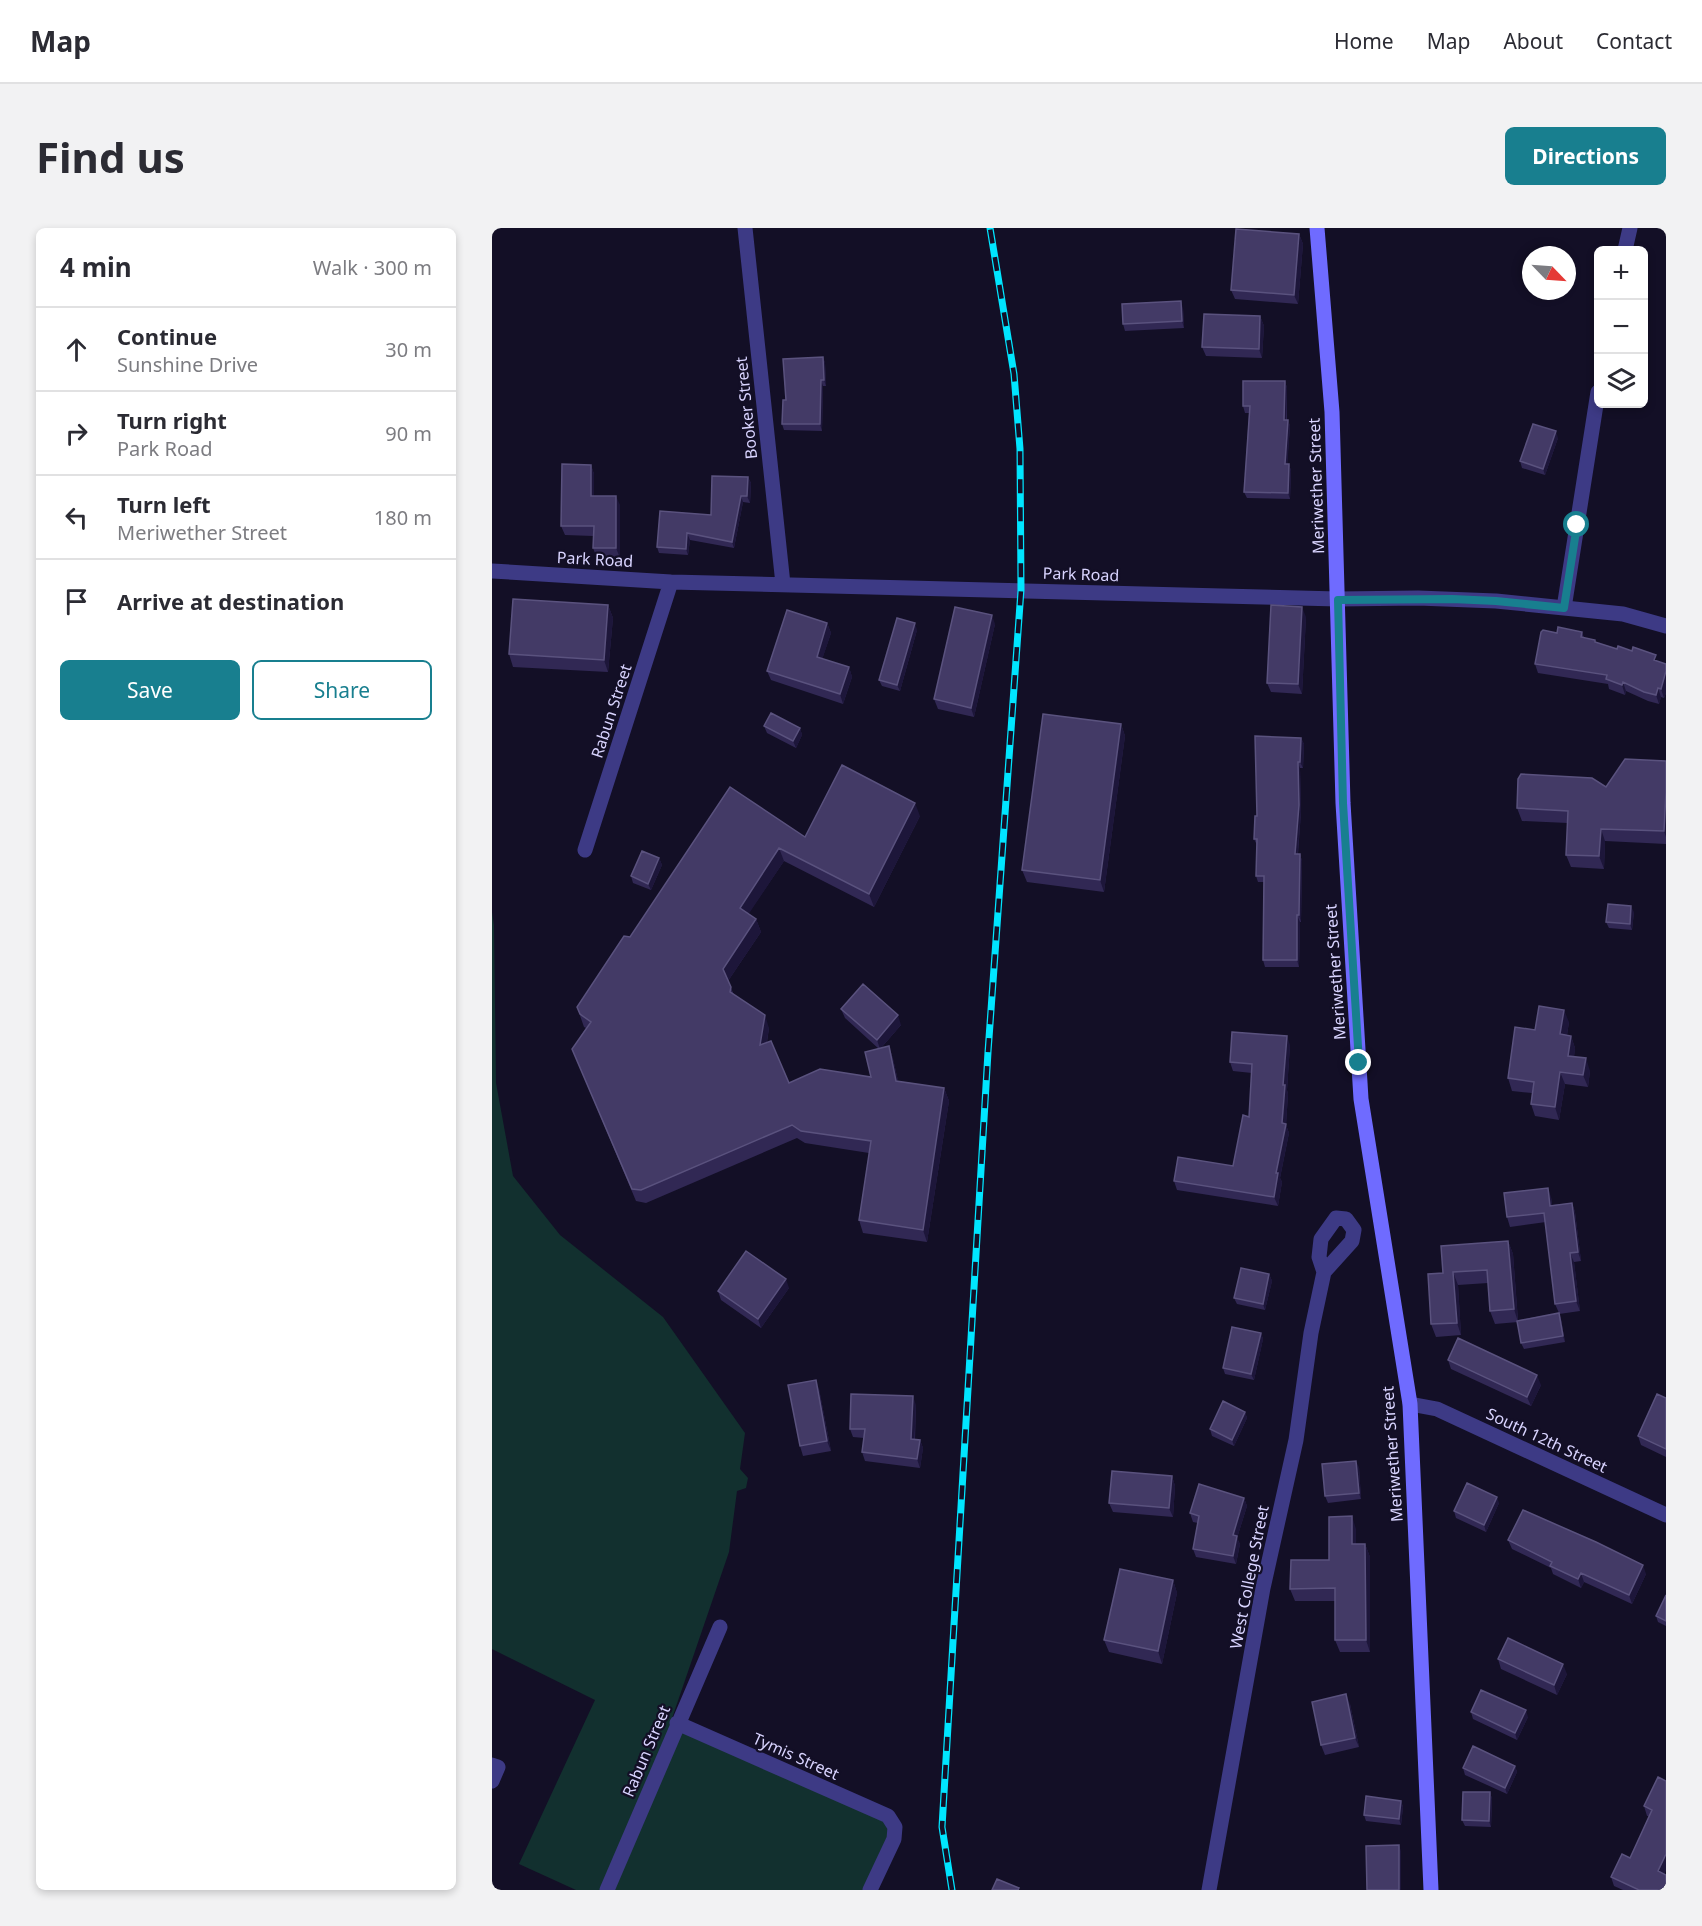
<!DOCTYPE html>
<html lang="en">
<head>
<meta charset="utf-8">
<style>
  body { margin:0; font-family:"Noto Sans",sans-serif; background:#f2f2f3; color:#2b2b33 }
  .controls { position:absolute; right:18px; top:18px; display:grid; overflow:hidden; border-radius:9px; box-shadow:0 3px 9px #0003 }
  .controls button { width:54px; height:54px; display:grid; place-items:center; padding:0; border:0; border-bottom:2px solid #e1e1e2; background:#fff; color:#2b2b33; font:30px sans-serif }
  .compass { position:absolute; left:1030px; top:18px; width:54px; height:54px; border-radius:50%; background:#fff; box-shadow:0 3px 9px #0003; rotate:115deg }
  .stop { position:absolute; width:18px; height:18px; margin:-14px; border:4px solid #187f8f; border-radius:50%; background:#fff }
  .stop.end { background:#187f8f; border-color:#fff; box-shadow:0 2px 6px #0008 }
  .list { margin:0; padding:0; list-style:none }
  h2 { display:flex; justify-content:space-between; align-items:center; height:78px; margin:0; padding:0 24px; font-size:26px }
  h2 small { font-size:20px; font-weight:400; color:#7c7c81 }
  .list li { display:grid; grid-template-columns:39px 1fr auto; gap:18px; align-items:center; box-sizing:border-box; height:84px; padding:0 24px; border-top:2px solid #e1e1e2 }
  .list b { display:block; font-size:22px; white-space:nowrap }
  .list p { margin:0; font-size:20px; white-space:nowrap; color:#7c7c81 }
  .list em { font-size:20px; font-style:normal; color:#7c7c81 }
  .actions { display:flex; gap:12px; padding:18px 24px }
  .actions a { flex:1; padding:14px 0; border:2px solid #187f8f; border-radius:9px; text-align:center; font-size:21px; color:#187f8f }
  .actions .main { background:#187f8f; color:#fff }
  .icon { flex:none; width:33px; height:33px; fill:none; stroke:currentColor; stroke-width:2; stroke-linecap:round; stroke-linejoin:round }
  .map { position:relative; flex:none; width:1174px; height:1662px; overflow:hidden; border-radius:9px }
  header { display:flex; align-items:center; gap:36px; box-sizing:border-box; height:84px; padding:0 30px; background:#fff; border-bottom:2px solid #e1e1e2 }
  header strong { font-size:28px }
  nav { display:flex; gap:33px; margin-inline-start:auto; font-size:21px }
  .intro { display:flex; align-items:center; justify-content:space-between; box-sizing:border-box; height:144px; padding:0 36px }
  h1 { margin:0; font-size:42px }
  .button { padding:15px 27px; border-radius:9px; background:#187f8f; color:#fff; font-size:21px; font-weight:700 }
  main { display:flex; gap:36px; padding:0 36px }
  aside { flex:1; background:#fff; border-radius:9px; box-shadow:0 3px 9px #0003 }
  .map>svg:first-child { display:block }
  .green { fill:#12302f }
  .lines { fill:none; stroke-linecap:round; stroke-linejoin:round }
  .street { stroke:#3d3a85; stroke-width:15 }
  .secondary { stroke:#6f6bff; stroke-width:15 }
  .rail-casing { stroke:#00e5ff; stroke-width:7 }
  .rail { stroke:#130f26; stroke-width:4.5; stroke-dasharray:14; stroke-linecap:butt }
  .wall { fill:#312854 }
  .shaded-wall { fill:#1d163a }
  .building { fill:#433a66; stroke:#5a527e; stroke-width:1.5 }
  .route { stroke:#187f8f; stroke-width:8 }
  .labels { text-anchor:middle; stroke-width:4.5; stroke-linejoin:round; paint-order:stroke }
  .street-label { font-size:16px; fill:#d9d4ff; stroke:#130f26 }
</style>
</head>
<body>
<header>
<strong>Map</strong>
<nav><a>Home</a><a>Map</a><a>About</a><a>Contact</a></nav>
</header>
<div class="intro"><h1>Find us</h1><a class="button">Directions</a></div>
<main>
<aside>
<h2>4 min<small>Walk · 300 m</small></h2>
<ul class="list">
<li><svg class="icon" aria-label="ahead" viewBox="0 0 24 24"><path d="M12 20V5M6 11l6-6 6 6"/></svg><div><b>Continue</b><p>Sunshine Drive</p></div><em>30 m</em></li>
<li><svg class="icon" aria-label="right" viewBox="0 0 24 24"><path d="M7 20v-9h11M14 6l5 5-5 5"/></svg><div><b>Turn right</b><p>Park Road</p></div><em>90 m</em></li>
<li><svg class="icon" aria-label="left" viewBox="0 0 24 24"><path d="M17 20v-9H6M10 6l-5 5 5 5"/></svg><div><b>Turn left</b><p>Meriwether Street</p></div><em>180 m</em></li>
<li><svg class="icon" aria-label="arrive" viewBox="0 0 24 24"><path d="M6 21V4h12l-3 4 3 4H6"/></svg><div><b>Arrive at destination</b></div></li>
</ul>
<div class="actions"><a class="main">Save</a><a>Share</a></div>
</aside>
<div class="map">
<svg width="1174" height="1662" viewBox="0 0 1174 1662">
  <rect width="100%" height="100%" fill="#130f26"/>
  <path class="green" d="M0,684l2,13 2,158 17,93 47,59 103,82 82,116 -5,36 8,9 -2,10 -9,3 -8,61 -59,172 226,103 -30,63h-290l-57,-26 76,-164 -103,-51z"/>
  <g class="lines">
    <path class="street" d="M253,0l38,356
      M1133,22l5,-22
      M0,343l179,11 667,17 80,-1 78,3 127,13 43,12
      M1072,380l34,-216
      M93,622l86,-268
      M918,1176l27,5 229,106
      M185,1495l211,93 7,11 -1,12 -24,51
      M0,1537l6,2 -6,14
      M115,1662l113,-263
      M717,1662l54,-302 33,-148 15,-107 13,-61 -5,-15 2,-18 15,-21 10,1 8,11 -2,11 -28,31"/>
    <path class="secondary" d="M825,0l15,184 11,391 18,296 49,305 21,486"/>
    <g class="rail-casing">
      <path id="rail" d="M460,1662l-10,-63 46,-775 33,-462 -1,-141 -6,-75 -24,-146"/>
    </g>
    <use href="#rail" class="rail"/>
  </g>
  <path class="wall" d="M807,6l4,10 -5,60 -63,-5 -4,-9z
    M691,80l1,20 -59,3 -2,-7z
    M768,88l4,10 -2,32 -56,-2 -4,-9z
    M331,129l2,6 1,23h-3l-1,45 -38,-1 -2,-6 4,-24z
    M793,153l2,7v32h1l2,6 -3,38h2l2,7 -1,28 -43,-1 -3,-6 5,-79h-4l-2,-7z
    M1066,210l-13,37 -23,-7 -2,-7z
    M99,237l3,9v22l26,9v53h-23l-4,-10v-12l-28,-1 -4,-9z
    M256,249l3,6 -1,20 -7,-1 -9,46 -44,-8 -2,15 -29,-2 -2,-6 54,-32z
    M116,377l5,13 -5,54 -95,-5 -4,-13z
    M814,389l-4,77 -31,-2 -4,-9z
    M335,395l4,10 -9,26 27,8 3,10 -9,27 -72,-24 -4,-9z
    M503,396l-21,93 -36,-8 -4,-10z
    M425,402l-17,61 -18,-5 -3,-6z
    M1090,404l2,6 33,11 49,15v29l-2,5 -3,-1 -2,7 -11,-3 -22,-10 -1,4 -16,-6 -1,-5 -70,-11 -3,-9 22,-31z
    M629,496l4,12 -21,156 -77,-10 -5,-12z
    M272,498l36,2 2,7 -6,13 -29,-15z
    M809,510l3,6 -1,24h-3l1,44 -3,42h2l2,7 -1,61h-1l-1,45h-34l-2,-7 1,-78h-6l-2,-6 1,-31 -3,-6 3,-23z
    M1174,533v83l-61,-3 -1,28 -33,-2 -5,-12 2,-32 -46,-2 -5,-13 89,-21z
    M238,559l75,50 115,-21 -46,91 -90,-46 -36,53 8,5 5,13 -33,49 6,14 35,33 -2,14 22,41 82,-6 8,-28 -34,-31 -4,-9 60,16 -20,23 8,-2 4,13 5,22 46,7 5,13 -22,141 -64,-9 -4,-13 10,-67 -64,-10 -8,-5 -151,65 -10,-2 -64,-152 14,-21 -2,-1 -7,-20 53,-70z
    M167,630l3,7 -11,25 -18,-7 -2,-7z
    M1142,684l-2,18 -23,-2 -3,-6z
    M1077,794l-2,13 4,1 4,12 -1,8 16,15 -2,16 -23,-3 -6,36 -24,-4 -4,-12 1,-11 -20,-2 -4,-13 27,-48z
    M798,817l-3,45 1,4 -2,31 3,8 -9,45 2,4 -4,24 -101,-16 -3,-9 59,-15 16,-49 3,-44 -19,-2 -3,-9z
    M1059,969l1,8 20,-2 3,9 6,49 -7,1 6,49 -21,3 2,5 4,23 -41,7 -3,-6 -3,-21 -23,2 -5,-13 -2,-28 -30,2 3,50 -25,2 -5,-13 12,-51 65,-32 5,13 5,66 41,-7 -4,-9 -9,-82 -36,5 -3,-10z
    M777,1046l3,7 -7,29 -28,-6 -3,-6z
    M297,1060l-28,40 -40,-28 -3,-9z
    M769,1105l2,6 -9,41 -29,-6 -2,-6z
    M956,1132l93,25 -10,21 -80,-37z
    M327,1161l12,62 -28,5 -3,-10z
    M1174,1170v59l-25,-12 -3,-9z
    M424,1177l-1,34 5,1 3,8 -3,20 -55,-7 -3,-9 2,-14 -11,-1 -3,-8z
    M753,1184l2,6 -13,28 -22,-10 -2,-7z
    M867,1239l2,32 -33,4 -3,-7z
    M680,1248l3,10 -2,31 -60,-5 -4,-9z
    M752,1270l3,8 -10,32 3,6 -4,20 -40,-7 -3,-8 5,-26 -5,-1 -3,-9z
    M1007,1275l-13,29 -30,-14 -2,-7z
    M864,1301v15h9l5,13v95h-30l-5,-12v-39h-40l-5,-12 39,-29z
    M1016,1312l138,34 -14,30 -48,-22 -3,6 -28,-14 -2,-6 -39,-19z
    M681,1352l4,13 -15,71 -53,-12 -5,-12z
    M1174,1367v31l-8,-4 -2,-6z
    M1006,1431l69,15 -10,21 -56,-26z
    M858,1476l9,43 -34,8 -4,-10z
    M979,1484l57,5 -11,23 -44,-21z
    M1023,1538l2,6 -10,22 -42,-19 -2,-7z
    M1174,1553v89l-2,4 2,16h-43l-9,-4 -3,-9 19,-19 19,-42h-2l-3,-10z
    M998,1564l2,7 -1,28 -26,-1 -3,-6z
    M909,1573l2,6 -2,18 -35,-4 -2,-6z"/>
  <path class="shaded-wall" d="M807,6l4,10 -5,60 -4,-9z
    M689,73l2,7 1,20 -2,-7z
    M768,88l4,10 -2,32 -3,-9z
    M331,129l2,6 1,23 -2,-6z
    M329,152l2,6 -1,45 -2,-7z
    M793,153l2,7 -1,38 -2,-6z
    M796,192l2,6 -3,45 -2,-7z
    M1064,203l2,7 -13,37 -2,-6z
    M797,236l2,7 -1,28 -2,-6z
    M99,237l3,9v31l-3,-9z
    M256,249l3,6 -1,20 -3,-7z
    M124,268l4,9v53l-4,-10z
    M249,268l2,6 -9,46 -2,-6z
    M195,305l3,7 -2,15 -2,-6z
    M116,377l5,13 -5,54 -4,-12z
    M810,379l4,10 -4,77 -4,-10z
    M500,387l3,9 -21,93 -3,-9z
    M335,395l4,10 -11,33 -3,-9z
    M423,395l2,7 -17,61 -3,-6z
    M357,439l3,10 -9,27 -3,-10z
    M1174,443v22l-2,5 -3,-9z
    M1131,454l3,9 -1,4 -3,-10z
    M1166,460l3,9 -2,7 -3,-9z
    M629,496l4,12 -21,156 -4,-12z
    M308,500l2,7 -6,13 -3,-7z
    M809,510l3,6 -1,24 -3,-6z
    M806,534l2,6 1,44 -4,49 -2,-7z
    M1174,564v45l-2,-6z
    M423,575l5,13 -46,91 -5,-13z
    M1109,601l4,12 -1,28 -5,-13z
    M287,620l5,13 -40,60 -4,-13z
    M808,626l2,7 -1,61 -2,-7z
    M167,630l3,7 -11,25 -3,-6z
    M1139,678l3,6 -2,18 -2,-6z
    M805,687l3,7 -1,45 -2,-7z
    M264,691l5,13 -33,49 -5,-12z
    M1072,782l5,12 -4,25 -5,-13z
    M273,787l4,13 -5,30 -4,-13z
    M406,787l3,10 -21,24 -3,-9z
    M795,808l3,9 -3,45 1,4 -2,31 3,8 -9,45 2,4 -4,24 -4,-9 2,-24 6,-50 1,-38z
    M1079,808l4,12 -2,20 -5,-12z
    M397,818l4,13 8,34 -5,-12z
    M1094,830l4,13 -2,16 -5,-12z
    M1068,844l5,12 -6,36 -4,-13z
    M452,860l5,13 -22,141 -4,-12z
    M1056,960l3,9 2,18 -3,-9z
    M1080,975l3,9 6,49 -3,-9z
    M1016,1013l5,13 5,68 -4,-13z
    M1078,1025l4,9 6,49 -4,-10z
    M961,1044l5,13 3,50 -4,-12z
    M777,1046l3,7 -7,29 -2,-6z
    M294,1051l3,9 -28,40 -3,-9z
    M1067,1085l2,6 4,23 -2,-6z
    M769,1105l2,6 -9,41 -3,-6z
    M1045,1147l4,10 -10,21 -4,-9z
    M324,1152l3,9 12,62 -4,-10z
    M421,1168l3,9 -2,42 -3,-8z
    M753,1184l2,6 -13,28 -2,-6z
    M428,1212l3,8 -3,20 -3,-9z
    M864,1233l3,6 2,32 -2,-6z
    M680,1248l3,10 -2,31 -4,-9z
    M1005,1269l2,6 -13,29 -2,-7z
    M752,1270l3,8 -10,32 3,6 -4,20 -3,-8v-21z
    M860,1288l4,13v28l-4,-13z
    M873,1316l5,13v95l-4,-12z
    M1151,1337l3,9 -14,30 -3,-9z
    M1089,1345l3,9 -3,6 -3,-9z
    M681,1352l4,13 -15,71 -4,-13z
    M1071,1436l4,10 -10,21 -3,-10z
    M854,1466l4,10 9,43 -4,-9z
    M1034,1482l2,7 -11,23 -2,-7z
    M1023,1538l2,6 -10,22 -2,-6z
    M998,1564l2,7 -1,28 -2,-6z
    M909,1573l2,6 -2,18 -2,-6z
    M907,1617l2,6v39h-2z
    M1174,1626v16l-5,10 -3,-9z"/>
  <path class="building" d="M744,1l63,5 -5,61 -63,-5z
    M689,73l1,20 -59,3 -1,-20z
    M712,86l56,2 -1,33 -57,-2z
    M331,129l1,23h-3l-1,44h-38l1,-24h3l-3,-41z
    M751,153h42l-1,39h4l-3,44h4l-1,29 -44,-1 6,-86h-7z
    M1041,196l23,7 -13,38 -23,-8z
    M70,236l29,1v31h25v52h-23l1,-22h-33z
    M220,248l36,1 -1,19h-6l-9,46 -45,-9 -1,16 -29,-2 3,-36 51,4z
    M21,371l95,6 -4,55 -95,-6z
    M779,377l31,2 -4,77 -31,-1z
    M463,379l37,8 -21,93 -37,-9z
    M295,382l40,13 -10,34 32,10 -9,27 -73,-23z
    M405,390l18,5 -18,62 -18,-5z
    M1066,399l24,5 -1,5 14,3v2l22,7 1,-3 14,5 1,-4 23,8 -2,5 12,4v7l-5,18 -3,-1 -2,7 -12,-3 -21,-10 -1,3 -16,-6 1,-4 -72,-11 6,-32 2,-2 14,3z
    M279,485l29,15 -7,13 -29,-15z
    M551,486l78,10 -21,156 -78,-10z
    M763,508l46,2 -1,24h-2l1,43 -4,49h5l-1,61h-2v45h-34l1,-84h-8l1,-37h-3l1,-23h2z
    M1133,531l41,2v31l-2,39 -63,-2 -2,27 -33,-1 2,-44 -51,-3 1,-29 3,-5 71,4 14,9z
    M350,537l73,38 -46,91 -90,-46 -39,60 16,11 -33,50 8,18 -1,5 35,23 -5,30 11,-4 18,42 31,-14 51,8 -6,-25 24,-6 7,35 48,7 -21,142 -64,-10 12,-79 -70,-10 -9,-6 -151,65 -9,-1 -60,-140 19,-27 -11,-8 -3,-7 47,-71 6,1 100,-150 75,50z
    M150,623l17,7 -11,26 -17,-8z
    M1116,676l23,2 -1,18 -24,-2z
    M371,756l35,31 -21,25 -36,-31z
    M1047,778l25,4 -4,24 11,2 -3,20 18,2 -3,17 -23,-3 -5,35 -24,-3 3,-22 -26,-4 7,-51 20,3z
    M740,804l55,4 -4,49h2l-3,38 4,1 -10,49h2l-4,24 -100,-16 4,-24 55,9 10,-51 6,2 3,-53 -22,-2z
    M1056,960l2,18 22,-3 6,49 -8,1 6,48 -21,3 -11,-91 -37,4 -3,-24z
    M1016,1013l6,68 -24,2 -3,-41 -34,2 4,51 -26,1 -3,-50 15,-1 -2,-27z
    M254,1023l40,28 -28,40 -40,-28z
    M749,1040l28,6 -6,30 -29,-6z
    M1067,1085l4,23 -42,7 -4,-22z
    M740,1099l29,6 -10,41 -28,-6z
    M966,1110l79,37 -10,22 -79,-37z
    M324,1152l11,61 -27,5 -12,-61z
    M359,1166l62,2 -2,43 9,1 -3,19 -55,-7 3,-23h-15z
    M1165,1166l9,4v51l-28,-13z
    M731,1173l22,11 -13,28 -22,-11z
    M864,1233l3,32 -34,3 -3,-32z
    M620,1243l60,5 -3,32 -60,-5z
    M975,1255l30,14 -13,28 -30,-14z
    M707,1256l45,14 -11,37 4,1 -4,20 -40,-7 6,-33 -9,-3z
    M1031,1282l73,32 47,23 -14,30 -48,-22 -3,6 -28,-13 2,-4 -44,-22z
    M860,1288v28h13l1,96h-31v-52l-45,1 1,-29h38v-43z
    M628,1341l53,11 -15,71 -54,-11z
    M1174,1367v26l-10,-5z
    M1016,1410l55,26 -9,21 -56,-26z
    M989,1462l45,20 -11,23 -44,-21z
    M854,1466l9,44 -34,7 -9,-43z
    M981,1518l42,20 -10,22 -42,-20z
    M1166,1549l8,4v73l-8,17 8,4v15h-27l-28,-13 11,-23 8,4 22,-48 -8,-4z
    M971,1564h27l-1,29 -27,-1z
    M874,1568l35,5 -2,18 -35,-4z
    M907,1617v45h-32l-1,-44z
    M505,1651l22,9 -1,2h-26z"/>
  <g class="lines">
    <path class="route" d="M867,835l-16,-260 -5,-203 114,-1 44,2 68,7 13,-83"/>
  </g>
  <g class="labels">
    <g class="street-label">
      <text transform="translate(254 180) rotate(-96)" y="6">Booker Street</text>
      <text transform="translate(824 258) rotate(-92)" y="6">Meriwether Street</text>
      <text transform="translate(103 331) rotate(3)" y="6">Park Road</text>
      <text transform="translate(589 346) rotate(2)" y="6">Park Road</text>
      <text transform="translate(119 483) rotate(-72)" y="6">Rabun Street</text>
      <text transform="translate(843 744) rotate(-94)" y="6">Meriwether Street</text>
      <text transform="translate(1055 1212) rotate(25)" y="6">South 12th Street</text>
      <text transform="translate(900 1226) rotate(-94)" y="6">Meriwether Street</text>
      <text transform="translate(757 1349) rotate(-79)" y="6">West College Street</text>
      <text transform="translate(154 1523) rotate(-67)" y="6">Rabun Street</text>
      <text transform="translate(304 1528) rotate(24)" y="6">Tymis Street</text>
    </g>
  </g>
</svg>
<div class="controls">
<button>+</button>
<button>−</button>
<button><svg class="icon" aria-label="layers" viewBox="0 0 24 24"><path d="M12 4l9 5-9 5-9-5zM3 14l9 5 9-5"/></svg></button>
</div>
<svg class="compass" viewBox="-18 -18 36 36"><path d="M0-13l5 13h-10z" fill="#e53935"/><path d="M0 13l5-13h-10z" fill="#7c7c81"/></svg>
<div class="stop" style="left:1085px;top:297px"></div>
<div class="stop end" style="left:867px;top:835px"></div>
</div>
</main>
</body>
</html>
